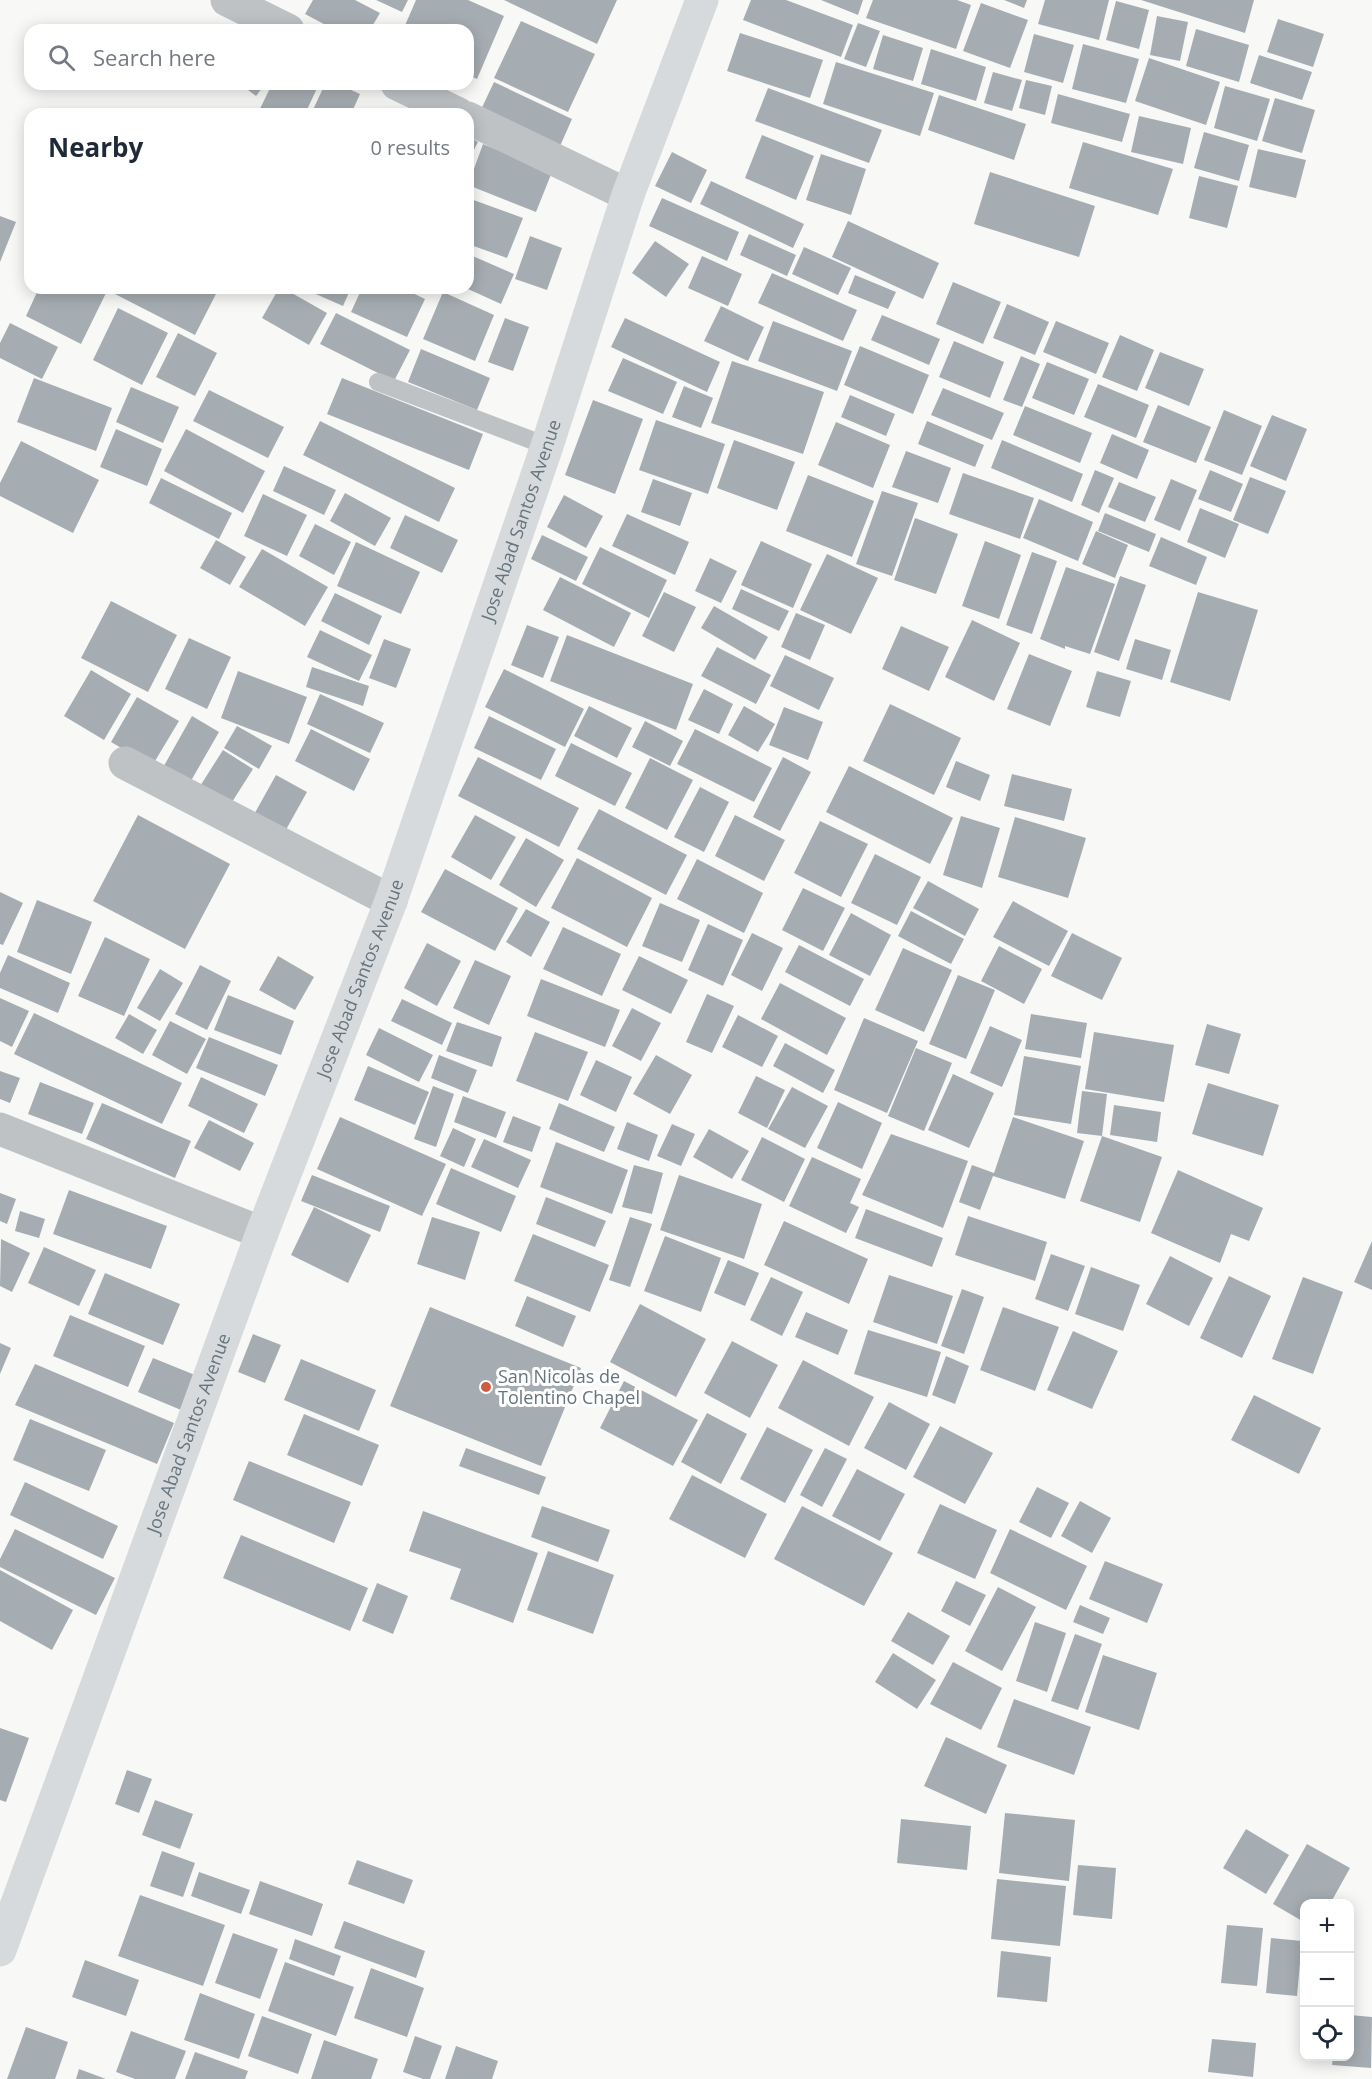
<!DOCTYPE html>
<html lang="en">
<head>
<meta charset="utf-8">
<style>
  body { margin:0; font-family:"Open Sans",sans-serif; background:#f6f6f7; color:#1f2937 }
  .controls { position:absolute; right:18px; bottom:18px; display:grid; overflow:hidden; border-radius:12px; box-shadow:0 3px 15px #0003 }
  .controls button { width:54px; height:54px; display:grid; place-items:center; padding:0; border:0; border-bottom:2px solid #e0e1e3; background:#fff; color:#1f2937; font:30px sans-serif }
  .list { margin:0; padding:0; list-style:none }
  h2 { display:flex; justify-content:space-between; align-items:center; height:78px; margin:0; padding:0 24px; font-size:26px }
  h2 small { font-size:20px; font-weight:400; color:#747a83 }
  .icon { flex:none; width:33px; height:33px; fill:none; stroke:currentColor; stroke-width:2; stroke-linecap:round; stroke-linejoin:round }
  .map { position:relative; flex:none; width:1372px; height:2079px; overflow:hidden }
  .search { position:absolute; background:#fff; box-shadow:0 3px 15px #0003; left:24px; top:24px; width:450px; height:66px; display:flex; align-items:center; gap:15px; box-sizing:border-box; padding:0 21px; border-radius:18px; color:#747a83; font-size:22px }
  .panel { position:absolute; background:#fff; box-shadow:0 3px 15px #0003; left:24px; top:108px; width:450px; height:186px; border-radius:18px }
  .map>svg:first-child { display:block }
  .building { fill:#a6adb2 }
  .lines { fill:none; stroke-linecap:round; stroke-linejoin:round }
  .lane { stroke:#bec2c5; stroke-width:18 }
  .street { stroke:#bec2c5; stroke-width:33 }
  .highway { stroke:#d6dadd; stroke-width:33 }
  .poi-dot { fill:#cd5c41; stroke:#fff; stroke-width:2 }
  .labels { text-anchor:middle; stroke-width:6; stroke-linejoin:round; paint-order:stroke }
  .street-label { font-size:18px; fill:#66747d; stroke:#fff }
  .poi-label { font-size:18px; fill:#66747d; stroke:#fff; text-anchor:start }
</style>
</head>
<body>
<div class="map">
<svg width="1372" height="2079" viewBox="0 0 1372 2079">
  <rect width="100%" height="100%" fill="#f8f8f6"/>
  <path class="building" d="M313,0h42l25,13 -10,17h-35l-30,-16z
    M376,0h32l-6,12z
    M416,0h52l36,16 -27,63 -9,-4v-45h-65z
    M504,0h113l-20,44z
    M751,0h35l67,25 -12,32 -98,-37z
    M821,0h42l-5,15z
    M873,0h84l14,5 -15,44 -90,-31z
    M1004,0h23l-3,8z
    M1045,0h64l-10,40 -61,-16z
    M1141,0h113l-9,33z
    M1116,1l33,9 -10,39 -33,-9z
    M981,3l47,17 -18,48 -47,-17z
    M1157,16l31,6 -8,39 -30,-6z
    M1278,19l46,15 -11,33 -46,-15z
    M521,21l74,33 -27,58 -74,-34z
    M858,23l22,8 -14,36 -22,-8z
    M1196,29l53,16 -10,37 -53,-16z
    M740,33l83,27 -13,38 -83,-27z
    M1034,34l40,11 -11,38 -39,-11z
    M883,35l40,13 -10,33 -40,-12z
    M1083,44l56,15 -13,44 -54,-14z
    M931,49l55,18 -10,34 -55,-17z
    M1259,55l53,17 -10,28 -52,-17z
    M1149,58l71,24 -14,43 -71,-24z
    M836,62l98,31 -14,43 -97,-32z
    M993,72l29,8 -10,31 -28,-8z
    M1026,80l26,6 -7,29 -26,-7z
    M494,82l78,37 -15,34 -79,-37z
    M240,84h25l-9,12z
    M272,84h47l-14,30h-44l-3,-1z
    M325,84h13l22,10 -9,20h-40z
    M1225,86l45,13 -13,42 -43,-13z
    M768,88l114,42 -13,33 -114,-42z
    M1058,94l72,20 -8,28 -71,-19z
    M939,95l87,29 -12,36 -86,-30z
    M1275,98l40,12 -13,43 -40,-12z
    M1139,116l52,12 -8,36 -52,-12z
    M1204,132l45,13 -10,36 -45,-13z
    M762,135l52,21 -18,44 -51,-22z
    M468,136l10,6 -10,19z
    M1083,142l90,27 -15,46 -89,-27z
    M483,144l69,28 -16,40 -68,-27z
    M1258,149l48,11 -10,38 -47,-11z
    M672,152l35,18 -16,33 -36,-17z
    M821,154l45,15 -15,46 -45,-15z
    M990,172l105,34 -16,51 -105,-33z
    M1199,176l39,10 -11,42 -38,-10z
    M711,181l93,43 -11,24 -93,-44z
    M468,198l55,20 -16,40 -39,-14z
    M662,198l77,34 -12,29 -78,-35z
    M0,216l16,6 -16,40z
    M848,221l91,42 -16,36 -91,-42z
    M749,234l47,21 -9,21 -47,-21z
    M530,236l32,12 -15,42 -32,-11z
    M655,241l34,23 -23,33 -34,-24z
    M804,247l47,21 -13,27 -46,-21z
    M468,254l46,20 -13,30 -33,-15z
    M702,256l40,18 -14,32 -40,-18z
    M772,273l85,37 -14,31 -85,-38z
    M855,275l41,17 -8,17 -40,-16z
    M953,282l48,20 -18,42 -47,-20z
    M39,288h57l10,5 -25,51 -55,-28z
    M115,288h104l-24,47 -82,-42z
    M279,288h4l44,25 -18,32 -47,-27z
    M302,288h49l-8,18z
    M362,288h40l23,11 -18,38 -56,-25z
    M443,292l51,23 -19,46 -52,-22z
    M1007,304l42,18 -14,33 -42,-17z
    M721,306l43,21 -16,34 -44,-20z
    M118,308l50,25 -26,52 -49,-25z
    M336,313l74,37 -16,31 -74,-37z
    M882,315l58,24 -11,26 -58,-25z
    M505,318l24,9 -16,44 -25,-9z
    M625,318l95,44 -13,30 -96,-45z
    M773,321l79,30 -15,40 -79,-30z
    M1056,321l53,22 -13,31 -53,-22z
    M10,323l48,24 -16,32 -42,-21v-15z
    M178,333l39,20 -22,43 -39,-19z
    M1120,335l34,15 -17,41 -35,-14z
    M954,341l50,21 -14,36 -51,-21z
    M860,346l69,29 -16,39 -69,-29z
    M421,349l69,29 -13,32 -69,-28z
    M1160,352l44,17 -15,37 -44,-18z
    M1021,356l19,8 -18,43 -19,-7z
    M623,358l54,24 -14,32 -55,-23z
    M732,361l92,31 -21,62 -92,-31z
    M1047,362l42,17 -15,36 -42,-17z
    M34,378l78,30 -16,43 -79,-29z
    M342,378l141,56 -14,36 -142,-56z
    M1098,384l51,21 -13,33 -52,-21z
    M684,386l29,12 -12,30 -29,-11z
    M131,387l48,20 -16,36 -47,-21z
    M943,388l61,25 -12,27 -61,-25z
    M209,390l75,37 -16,31 -75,-37z
    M850,395l45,19 -9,22 -45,-19z
    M593,400l50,19 -28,75 -50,-19z
    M1158,405l53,22 -15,36 -53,-21z
    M1025,406l67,27 -12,30 -67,-28z
    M1224,410l38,16 -20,49 -38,-15z
    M1272,415l35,14 -21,52 -36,-15z
    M656,420l69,24 -17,50 -69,-24z
    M320,421l135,67 -16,34 -136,-67z
    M927,421l57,24 -9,22 -57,-23z
    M836,422l54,23 -17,43 -55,-23z
    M116,429l46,20 -15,37 -47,-19z
    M186,429l79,42 -22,42 -79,-42z
    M1112,434l37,16 -12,29 -37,-16z
    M734,440l61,22 -18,48 -60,-22z
    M1002,440l81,34 -11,28 -81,-34z
    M21,441l78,39 -26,53 -73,-37v-13z
    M906,451l45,17 -13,35 -46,-16z
    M284,466l52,24 -12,25 -51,-24z
    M1095,470l19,8 -15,35 -18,-8z
    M1210,470l33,14 -12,28 -33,-13z
    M963,473l71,25 -14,41 -71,-25z
    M808,475l66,26 -22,56 -66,-26z
    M1250,477l36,14 -18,43 -35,-14z
    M161,478l71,35 -13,26 -70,-36z
    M653,479l39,14 -12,33 -39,-14z
    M1171,479l26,11 -17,41 -26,-11z
    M1119,482l37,15 -11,25 -37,-15z
    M882,491l36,12 -26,73 -36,-12z
    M345,493l46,25 -16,28 -45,-25z
    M263,494l44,21 -20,41 -43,-20z
    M564,495l39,21 -17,32 -39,-21z
    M1039,499l54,23 -15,39 -55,-23z
    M1200,508l39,16 -14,34 -38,-16z
    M1105,513l51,21 -7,18 -51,-21z
    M627,514l62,28 -14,33 -63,-29z
    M405,515l53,25 -16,33 -52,-25z
    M915,518l43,16 -22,60 -42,-14z
    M315,524l36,18 -17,33 -35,-19z
    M1096,531l32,14 -13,33 -33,-14z
    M542,535l46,22 -12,24 -45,-22z
    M1161,537l46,20 -11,28 -47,-19z
    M216,540l30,17 -16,28 -30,-17z
    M761,541l51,23 -19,44 -52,-23z
    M985,541l36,14 -22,64 -37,-13z
    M356,542l64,30 -19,42 -64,-28z
    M600,547l67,33 -18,38 -67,-34z
    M262,549l66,38 -23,39 -66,-39z
    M1032,552l25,9 -25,73 -26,-9z
    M827,554l51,24 -27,56 -51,-24z
    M710,558l27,13 -16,32 -26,-12z
    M1066,567l49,17 -25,70 -25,-8v3l-25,-10z
    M1120,576l26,9 -27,76 -25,-9z
    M560,577l71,36 -17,34 -71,-37z
    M741,589l48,22 -10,20 -47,-22z
    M664,592l32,15 -22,45 -32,-16z
    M1198,592l60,18 -28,91 -60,-19z
    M335,593l47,23 -13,29 -48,-24z
    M111,601l66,34 -29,57 -67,-34z
    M714,606l54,31 -13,23 -54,-32z
    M796,613l29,12 -15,35 -29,-13z
    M972,620l48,23 -26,58 -49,-24z
    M527,625l32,12 -16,41 -32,-13z
    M901,626l48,21 -20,44 -47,-22z
    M320,630l52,25 -13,26 -52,-24z
    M567,635l126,49 -17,46 -126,-49z
    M189,638l42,19 -24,52 -42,-20z
    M384,639l27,10 -15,39 -27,-10z
    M1135,639l36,11 -9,30 -36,-11z
    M717,647l54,28 -15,29 -55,-28z
    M1029,654l43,17 -22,55 -43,-17z
    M785,655l49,23 -15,32 -49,-24z
    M312,667l57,19 -6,20 -57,-19z
    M504,669l80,40 -19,38 -80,-40z
    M91,670l40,24 -27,46 -40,-24z
    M238,671l69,26 -18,47 -68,-26z
    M1097,671l34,10 -11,36 -34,-10z
    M704,689l29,15 -14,30 -31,-14z
    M320,694l64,29 -14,30 -63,-29z
    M137,697l42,24 -27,45 -41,-24z
    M890,704l71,34 -27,57 -71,-34z
    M589,706l43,22 -15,30 -43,-22z
    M744,706l31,18 -17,28 -30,-17z
    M784,707l39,15 -15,38 -39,-15z
    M192,716l27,16 -31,54 -27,-15z
    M489,716l67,33 -15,31 -67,-32z
    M645,721l38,20 -13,25 -38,-19z
    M237,726l35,20 -13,23 -35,-21z
    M311,729l59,30 -16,32 -59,-30z
    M695,729l77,39 -18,34 -77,-38z
    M571,743l61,30 -17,33 -60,-30z
    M223,750l30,19 -28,44 -30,-19z
    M478,757l101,51 -20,39 -101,-51z
    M783,757l28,15 -31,59 -27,-14z
    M650,758l43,22 -26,50 -42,-22z
    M956,761l34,14 -10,26 -34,-14z
    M849,766l104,52 -23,46 -104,-52z
    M1012,774l60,15 -8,32 -60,-15z
    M276,775l31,17 -24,43 -31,-17z
    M700,787l29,15 -25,50 -30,-15z
    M599,809l88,46 -21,40 -89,-46z
    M138,815l92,49 -45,85 -92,-48z
    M475,815l41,22 -25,43 -40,-23z
    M735,815l50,25 -21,41 -49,-25z
    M961,816l39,12 -18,60 -39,-13z
    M1015,817l71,21 -18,60 -70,-21z
    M820,821l48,23 -27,53 -47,-24z
    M526,838l38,22 -28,47 -37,-22z
    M875,854l46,23 -24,48 -46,-22z
    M577,858l75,40 -25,49 -76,-39z
    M697,859l66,34 -19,40 -67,-34z
    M445,869l73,39 -23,43 -74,-39z
    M928,881l51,28 -14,27 -52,-28z
    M803,888l42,20 -22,43 -41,-21z
    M0,892l23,11 -20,42 -3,-1z
    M37,900l55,22 -21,52 -54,-22z
    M1013,901l55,30 -19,35 -56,-29z
    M660,903l40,17 -18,42 -40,-16z
    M526,909l24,13 -19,35 -25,-15z
    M911,911l53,28 -13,25 -53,-28z
    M851,913l40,22 -21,41 -41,-21z
    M708,924l35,16 -20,46 -35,-16z
    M563,927l58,27 -19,42 -59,-27z
    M752,933l31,15 -21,43 -31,-16z
    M1072,933l50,25 -20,42 -51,-24z
    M105,937l45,22 -26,57 -46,-20z
    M427,943l34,18 -24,45 -33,-18z
    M799,945l65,34 -14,27 -65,-34z
    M999,946l43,23 -18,35 -43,-23z
    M903,948l49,22 -28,62 -49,-22z
    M8,955l62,28 -12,30 -58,-25v-15z
    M278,956l36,21 -19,33 -36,-20z
    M639,956l49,24 -17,34 -49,-24z
    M475,960l36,16 -22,49 -36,-17z
    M200,965l31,16 -24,49 -32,-16z
    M160,969l23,14 -23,38 -23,-13z
    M958,975l37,15 -29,69 -37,-15z
    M541,979l79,31 -15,37 -78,-31z
    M780,983l66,35 -19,37 -66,-36z
    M707,994l27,12 -22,47 -26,-11z
    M228,995l66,26 -13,34 -67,-25z
    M0,998l29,13 -17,36 -12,-6z
    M402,999l50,24 -10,22 -51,-24z
    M632,1008l29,15 -20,38 -29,-15z
    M34,1013l148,70 -20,41 -148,-70z
    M129,1014l28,16 -14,24 -28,-16z
    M1031,1014l56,9 -6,35 -56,-9z
    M738,1015l40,21 -16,31 -40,-20z
    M864,1018l54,23 -31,72 -53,-23z
    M170,1021l36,18 -19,35 -35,-19z
    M457,1022l45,15 -10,30 -46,-16z
    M1207,1024l34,10 -12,40 -34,-9z
    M990,1026l32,14 -20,47 -32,-14z
    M379,1028l54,27 -14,27 -53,-27z
    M535,1032l53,20 -20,49 -52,-20z
    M1094,1032l80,13 -10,57 -79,-13z
    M209,1037l69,28 -13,31 -69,-28z
    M785,1043l50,27 -12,23 -50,-27z
    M916,1048l36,15 -28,68 -36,-15z
    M439,1055l38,15 -9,23 -37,-15z
    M656,1055l36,20 -22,39 -37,-20z
    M1024,1056l57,10 -10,58 -57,-9z
    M596,1060l36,17 -16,35 -36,-17z
    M368,1066l61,26 -14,33 -61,-25z
    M0,1071l20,7 -10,25 -10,-4z
    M953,1074l41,19 -25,55 -41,-18z
    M756,1076l29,14 -18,38 -29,-15z
    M201,1077l57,27 -14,29 -56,-27z
    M40,1082l54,21 -12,31 -54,-20z
    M1208,1083l71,22 -16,51 -71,-22z
    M433,1086l21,8 -18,53 -22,-8z
    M792,1087l36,19 -23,42 -37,-19z
    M1082,1091l25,3 -5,42 -25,-3z
    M463,1096l43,16 -10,26 -42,-16z
    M838,1102l44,21 -20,46 -45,-21z
    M102,1103l89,38 -16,37 -89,-39z
    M559,1103l56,24 -11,25 -55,-23z
    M1114,1105l47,7 -4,30 -47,-7z
    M513,1116l28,11 -9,25 -29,-10z
    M340,1117l106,47 -24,52 -105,-47z
    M1013,1117l71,24 -19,58 -72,-23 -13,34 -21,-8 13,-37 22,8z
    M209,1120l45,23 -14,28 -46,-23z
    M627,1122l31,13 -9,26 -32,-12z
    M672,1124l23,10 -14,32 -24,-10z
    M453,1128l23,11 -12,28 -24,-11z
    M709,1129l40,22 -17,28 -39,-22z
    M891,1134l77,27 -25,67 -81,-33z
    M1102,1136l60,21 -22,65 -60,-21z
    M762,1137l43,22 -21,43 -43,-22z
    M484,1139l47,21 -13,28 -47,-21z
    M556,1142l72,28 -16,44 -72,-27z
    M812,1157l49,22 -11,24 9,4 -13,26 -57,-27z
    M634,1165l29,8 -11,41 -30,-7z
    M451,1168l65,28 -15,36 -65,-28z
    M1178,1170l85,38 -14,33 -18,-7 -11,29 -69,-30z
    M312,1175l78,31 -10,26 -79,-31z
    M679,1175l83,29 -18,55 -84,-29z
    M69,1190l98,36 -16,43 -98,-35z
    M0,1193l16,6 -9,25 -7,-3z
    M546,1197l60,24 -11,26 -59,-23z
    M314,1207l57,28 -23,48 -57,-28z
    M866,1209l77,29 -11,29 -77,-29z
    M20,1211l25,8 -6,19 -24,-7z
    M968,1216l79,26 -12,39 -80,-26z
    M432,1217l48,15 -15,48 -48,-16z
    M630,1217l22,7 -22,63 -21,-7z
    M784,1221l84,38 -19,45 -85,-39z
    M533,1234l76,31 -19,47 -76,-31z
    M665,1236l56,22 -20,54 -57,-21z
    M1,1239l29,14 -18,39 -12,-6z
    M1372,1241v49l-18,-8z
    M44,1247l52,23 -17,36 -51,-23z
    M1051,1254l34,12 -17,45 -33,-12z
    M1170,1256l43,22 -24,48 -43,-22z
    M728,1260l31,13 -14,33 -31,-13z
    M1091,1267l49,18 -17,46 -48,-17z
    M105,1273l75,31 -17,41 -75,-31z
    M889,1275l64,21 -16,48 -64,-22z
    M1229,1276l42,20 -29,62 -42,-20z
    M771,1277l32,15 -21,44 -32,-16z
    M1303,1277l40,15 -30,82 -41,-15z
    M962,1289l22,8 -20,57 -23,-8z
    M527,1296l49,20 -13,31 -48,-21z
    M640,1304l66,35 -30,58 -66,-35z
    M430,1307l151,61 -40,98 -151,-60z
    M1003,1307l56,20 -24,64 -55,-21z
    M806,1312l42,18 -10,25 -43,-18z
    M70,1315l75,31 -17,41 -75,-31z
    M868,1330l73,22 -14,45 -73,-23z
    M1073,1331l45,20 -26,58 -45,-19z
    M253,1334l28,11 -16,38 -27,-11z
    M732,1341l46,24 -28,53 -46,-25z
    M0,1343l11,5 -11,26z
    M946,1356l23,10 -14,38 -23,-9z
    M153,1358l42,17 -14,35 -43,-18z
    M301,1359l75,31 -17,41 -75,-31z
    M803,1360l71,37 -25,49 -71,-38z
    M35,1364l139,59 -17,41 -142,-59z
    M624,1381l74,39 -25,46 -73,-38z
    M1254,1395l67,33 -22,46 -68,-34z
    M889,1402l41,22 -24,46 -42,-22z
    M707,1413l40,21 -26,50 -40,-22z
    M304,1414l75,31 -17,41 -75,-31z
    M30,1419l76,31 -17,41 -76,-31z
    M940,1426l53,27 -28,51 -52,-27z
    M767,1427l46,23 -28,53 -45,-24z
    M466,1448l80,29 -7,18 -80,-29z
    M825,1448l22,11 -25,48 -22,-12z
    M249,1461l102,41 -17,41 -101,-43z
    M857,1469l48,25 -25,47 -48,-25z
    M692,1475l75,39 -22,44 -76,-39z
    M25,1482l93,44 -15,33 -93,-44z
    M1037,1487l32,16 -18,35 -32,-16z
    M1080,1501l31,17 -19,35 -31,-17z
    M940,1504l57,26 -22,49 -58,-26z
    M542,1506l68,24 -12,32 -67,-25z
    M802,1506l91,47 -29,53 -90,-47z
    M423,1511l115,42 -25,70 -63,-24 11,-30 -52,-18z
    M15,1529l100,49 -19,37 -96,-48v-8z
    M1010,1529l77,37 -21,44 -76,-37z
    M241,1535l127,53 -18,43 -127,-53z
    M548,1551l66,24 -21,59 -66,-24z
    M1105,1561l58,23 -16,39 -58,-24z
    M0,1570l73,40 -21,40 -52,-29z
    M956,1581l30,14 -16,31 -29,-15z
    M377,1583l31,13 -15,38 -31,-13z
    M998,1587l38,20 -34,64 -37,-20z
    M1080,1605l30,13 -7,16 -30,-12z
    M908,1612l42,24 -17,29 -42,-24z
    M1035,1622l31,11 -19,59 -31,-11z
    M1075,1634l27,10 -24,66 -27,-9z
    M893,1653l43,27 -19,29 -42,-27z
    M1103,1655l54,18 -18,57 -54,-18z
    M953,1662l49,26 -21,42 -51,-26z
    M1014,1699l77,28 -17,48 -77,-28z
    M0,1728l29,10 -23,64 -6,-2z
    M946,1737l61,28 -21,49 -62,-28z
    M127,1770l25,9 -13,34 -24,-9z
    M155,1800l38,14 -13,35 -38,-14z
    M1005,1813l70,7 -6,61 -70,-8z
    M901,1819l70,7 -4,44 -70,-7z
    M1246,1829l43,26 -23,39 -43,-26z
    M1307,1844l43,24 -20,36h-26v18l-31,-18z
    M162,1851l33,12 -12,34 -33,-11z
    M357,1860l56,20 -9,24 -56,-20z
    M1078,1865l38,3 -4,51 -39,-4z
    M199,1872l51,18 -9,24 -50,-18z
    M997,1879l69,7 -6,60 -69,-7z
    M260,1881l63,23 -11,32 -63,-22z
    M140,1895l85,30 -22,61 -85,-30z
    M344,1921l81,30 -9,27 -82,-30z
    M1227,1925l36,3 -6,58 -36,-3z
    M233,1933l45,16 -18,50 -45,-16z
    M1271,1938l31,3 -5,55 -31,-3z
    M295,1939l46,17 -7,20 -45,-17z
    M1001,1951l50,6 -4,45 -50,-5z
    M85,1960l54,20 -13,36 -54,-19z
    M285,1962l69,25 -18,49 -68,-25z
    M371,1968l53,20 -17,49 -53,-19z
    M200,1993l55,21 -16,45 -55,-19z
    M1350,2015l22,2 -1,51 -39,-3 1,-9h17z
    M262,2016l50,18 -14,40 -50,-18z
    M26,2027l42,15 -13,37h-48z
    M131,2031l55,20 -11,28h-40l-19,-7z
    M415,2036l27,10 -12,33h-7l-20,-7z
    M1212,2039l44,4 -3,34 -45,-5z
    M324,2040l54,19 -7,20h-60z
    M456,2046l42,15 -6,18h-47z
    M195,2052l53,19 -3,8h-60z
    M79,2069l27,10h-30z"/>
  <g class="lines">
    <path class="lane" d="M378,382l169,64"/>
    <path class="street" d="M227,0l61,30
      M397,84l62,30
      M468,118l160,77
      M125,763l266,138
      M0,1129l262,104"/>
    <path class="highway" id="s1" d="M0,1950l262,-717 129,-332 156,-455 81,-251 74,-195"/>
  </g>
  <circle class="poi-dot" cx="486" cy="1387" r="6"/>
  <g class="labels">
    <g class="street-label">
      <text dy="6" stroke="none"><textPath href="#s1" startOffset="1522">Jose Abad Santos Avenue</textPath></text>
      <text dy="6" stroke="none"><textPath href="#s1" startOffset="1036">Jose Abad Santos Avenue</textPath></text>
      <text dy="6" stroke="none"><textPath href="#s1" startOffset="550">Jose Abad Santos Avenue</textPath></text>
    </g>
    <g class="poi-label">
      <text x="498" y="1383">San Nicolas de<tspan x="498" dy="21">Tolentino Chapel</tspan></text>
    </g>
  </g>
</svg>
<div class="controls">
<button>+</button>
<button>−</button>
<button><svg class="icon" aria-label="locate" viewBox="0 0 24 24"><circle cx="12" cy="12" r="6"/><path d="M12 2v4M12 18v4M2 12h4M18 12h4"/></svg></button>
</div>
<div class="search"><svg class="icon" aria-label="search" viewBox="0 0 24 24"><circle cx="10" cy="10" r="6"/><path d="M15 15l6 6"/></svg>Search here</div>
<section class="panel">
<h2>Nearby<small>0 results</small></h2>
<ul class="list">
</ul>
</section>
</div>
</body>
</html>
